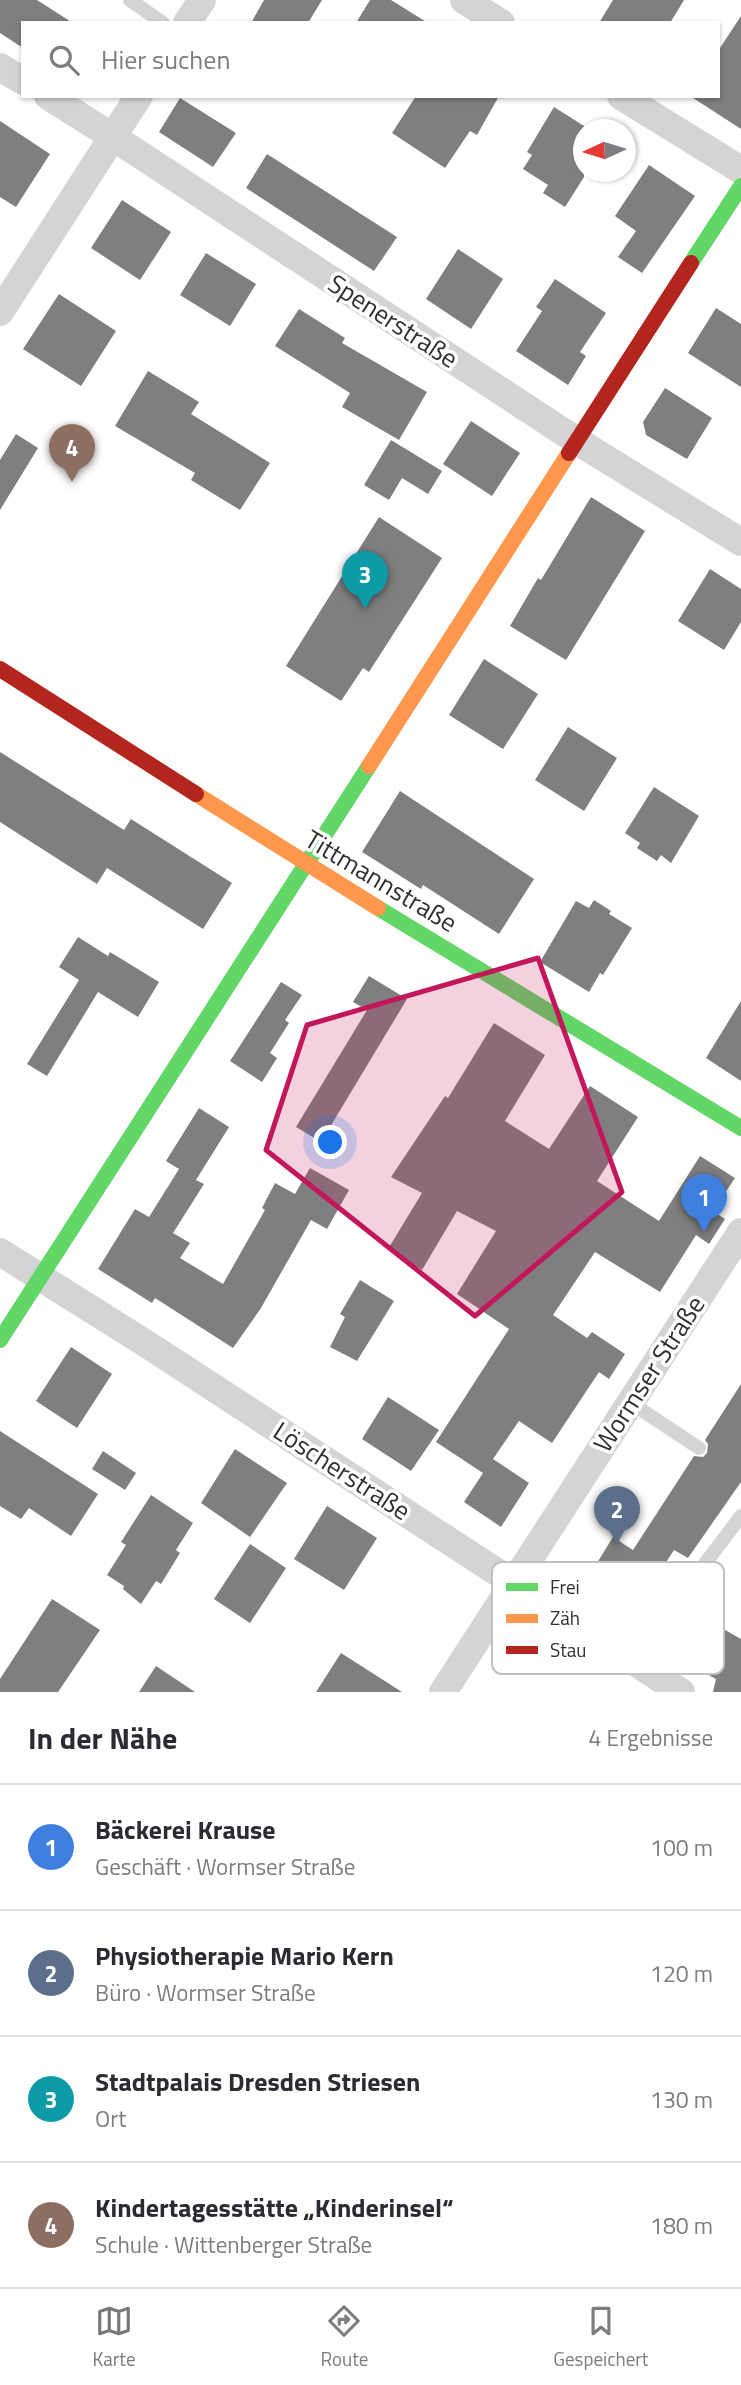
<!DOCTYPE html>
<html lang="de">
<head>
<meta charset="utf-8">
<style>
  body { margin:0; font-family:"Titillium Web",sans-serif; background:#f2f2f3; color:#2b2b33 }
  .compass { position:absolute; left:573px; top:119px; width:63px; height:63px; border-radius:50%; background:#fff; box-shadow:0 2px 5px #0004; rotate:266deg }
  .you { position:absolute; left:331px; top:1143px; width:24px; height:24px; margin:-18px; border:5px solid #fff; border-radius:50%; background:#1a73e8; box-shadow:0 0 0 10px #1a73e833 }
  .badge { display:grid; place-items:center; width:46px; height:46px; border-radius:50%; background:#787878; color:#fff; font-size:23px; font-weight:700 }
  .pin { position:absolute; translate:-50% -58px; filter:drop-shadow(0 2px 4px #0008) }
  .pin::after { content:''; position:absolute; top:37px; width:24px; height:21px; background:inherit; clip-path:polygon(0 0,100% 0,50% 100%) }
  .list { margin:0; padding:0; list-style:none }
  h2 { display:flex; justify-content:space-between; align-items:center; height:91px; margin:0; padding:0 28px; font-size:30px }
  h2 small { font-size:23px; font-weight:400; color:#7c7c81 }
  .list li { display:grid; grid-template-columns:46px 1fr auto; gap:21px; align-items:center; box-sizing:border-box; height:126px; padding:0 28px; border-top:2px solid #e1e1e2 }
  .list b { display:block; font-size:26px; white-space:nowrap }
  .list p { margin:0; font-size:23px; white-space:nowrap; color:#7c7c81 }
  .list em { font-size:23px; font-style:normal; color:#7c7c81 }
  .icon { flex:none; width:38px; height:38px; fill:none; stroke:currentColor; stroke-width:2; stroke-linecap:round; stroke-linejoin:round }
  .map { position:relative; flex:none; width:741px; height:1692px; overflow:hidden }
  .search { position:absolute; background:#fff; box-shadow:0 2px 5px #0004; left:21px; right:21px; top:21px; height:77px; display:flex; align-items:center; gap:18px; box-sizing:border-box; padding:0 24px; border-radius:0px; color:#7c7c81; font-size:26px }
  .sheet { height:595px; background:#fff }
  nav { display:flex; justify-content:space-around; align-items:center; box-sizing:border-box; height:98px; border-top:2px solid #e1e1e2; background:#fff; font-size:19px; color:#7c7c81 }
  nav a { display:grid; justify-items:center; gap:4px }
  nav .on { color:#787878 }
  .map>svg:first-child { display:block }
  .building { fill:#7f7f7f }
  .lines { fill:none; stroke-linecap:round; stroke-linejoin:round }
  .lane { stroke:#d4d4d4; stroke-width:14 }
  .street { stroke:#d4d4d4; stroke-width:28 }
  .fast { stroke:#63d668; stroke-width:16 }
  .slow { stroke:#ff974d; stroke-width:16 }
  .jam { stroke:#b3261e; stroke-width:16 }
  .marked { fill:#c2185b; fill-opacity:0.2; stroke:#c2185b; stroke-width:5; stroke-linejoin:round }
  .labels { text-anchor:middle; stroke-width:7; stroke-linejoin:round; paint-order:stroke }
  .street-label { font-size:26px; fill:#303030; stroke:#fff }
  .key { fill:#fff; stroke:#c1c1c1; stroke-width:2 }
  .key-label { font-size:19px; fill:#303030 }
</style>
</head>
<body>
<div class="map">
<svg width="741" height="1692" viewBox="0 0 741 1692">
  <rect width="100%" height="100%" fill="#fff"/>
  <path class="building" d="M0,0h37l36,23h-50v25l-23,-15z
    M264,0h58l-14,23h-57z
    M370,0h21l37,23h-72z
    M613,0h71l-14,23h-71z
    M741,16v113l-51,-33h28v-45z
    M416,96h83l-22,39 -7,-4 -25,37 -53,-35z
    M180,98l56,35 -23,34 -54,-35z
    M554,107l30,19v51l-19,30 -22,-14 5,-8 -25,-16 9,-14 -5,-3z
    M0,121l50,33 -34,53 -16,-10z
    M267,154l130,83 -23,34 -128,-83z
    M649,165l46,31 -53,77 -24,-16 18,-26 -21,-15z
    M122,200l49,32 -31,48 -49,-32z
    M458,249l45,30 -32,50 -45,-30z
    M206,253l50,31 -26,42 -50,-31z
    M555,279l51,34 -26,39 6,4 -18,29 -52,-34 26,-40 -6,-4z
    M59,294l57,37 -35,55 -58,-37z
    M716,308l25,16v63l-53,-34z
    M299,309l46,29 -3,5 85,49 -28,48 -57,-33 8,-14 -75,-47z
    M148,371l51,31 -8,12 79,49 -30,47 -49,-30 4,-7 -80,-47z
    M665,388l47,30 -25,41 -41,-24 -3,-13z
    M471,421l49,32 -28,43 -49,-32z
    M16,434l22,14 -38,62v-50z
    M391,440l51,31 -14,23 -26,-16 -13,22 -25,-15z
    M591,497l54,34 -79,129 -56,-34 28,-48 3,2z
    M379,517l63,41 -73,114 -6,-4 -22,33 -55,-35z
    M710,569l31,20v33l-17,28 -46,-29z
    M484,659l54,35 -35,55 -54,-34z
    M568,727l49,31 -33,53 -49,-31z
    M0,752l124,78 7,-11 101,64 -29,46 -96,-61 -10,16 -97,-62z
    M654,787l45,29 -28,47 -10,-8 -4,6 -20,-13 3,-5 -15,-10z
    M400,791l134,88 -35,55 -76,-49 -2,4 -59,-37z
    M594,900l17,11 -2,3 23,14 -29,47 -3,-2 -11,19 -49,-30 36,-61 13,7z
    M78,937l30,19 2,-4 49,30 -21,35 -40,-25 -51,84 -20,-12 52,-84 -20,-13z
    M369,976l38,23 -86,143 -25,-15 71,-117 -14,-8z
    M281,982l21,13 -17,25 4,3 -19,30 7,5 -15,24 -32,-21z
    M741,1001v80l-35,-23z
    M494,1023l51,32 -40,66 44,28 41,-63 48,31 -41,64 62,40 41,-65 35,22 -22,33 12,8 -16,25 -13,-9 -36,57 -65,-40 -42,63 34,23 5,-6 33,22 -16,25 -10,-7 -47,71 -33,-22 -26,38 36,24 -28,44 -37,-25 19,-29 -47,-31 73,-113 -52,-35 39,-63 -39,-20 -35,59 -34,-21 34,-56 -31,-16 54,-81 3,2z
    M199,1108l30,19 -33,53 8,4 -31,49 17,10 -10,15 43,26 42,-74 -3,-2 13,-25 20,11 15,-26 39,22 -22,39 -16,-9 -50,88 -28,40 -78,-50 -3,5 -54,-34 37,-60 14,8 30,-48 -13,-8z
    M360,1280l34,21 -37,60 -27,-14 15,-30 -5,-3z
    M71,1347l41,27 -35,54 -41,-27z
    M741,1384v98l-53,76 -14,-8 -24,37 18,10 -1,8 4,5 8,1 5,-4 57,32v53h-28l3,-13 -59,-33 1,-7 -3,-4 -6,-3 -8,5 -65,-40 37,-60 20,13 61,-94 9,1 4,-4 1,-9 -3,-4z
    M388,1397l51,33 -28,41 -49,-32z
    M0,1431l98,63 -27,42 -42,-28 -8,11 -21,-13z
    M235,1449l52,34 -37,54 -49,-34z
    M103,1451l33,22 -11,17 -33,-21z
    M151,1495l42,28 -17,27 4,3 -19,31 -5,-3 -15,23 -18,-15 1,-3 -17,-11 19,-30 -5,-3z
    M327,1506l50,32 -33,52 -50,-31z
    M250,1544l36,24 -36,55 -36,-24z
    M52,1599l48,31 -42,62h-58v-13z
    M341,1653l61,39h-86z
    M156,1666l39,26h-56z"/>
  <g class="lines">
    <path class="lane" d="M130,0l33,23
      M631,1403l68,45
      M676,1602l65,-86
      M635,1662l14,-20"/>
    <path class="street" d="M464,0l37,23
      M187,23l15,-23
      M0,67l23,14
      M48,96l65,41 464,304 164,101
      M621,96l120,74
      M0,312l139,-216
      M0,1252l145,91 536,349
      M443,1692l298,-460"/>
    <path class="fast" d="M691,263l50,-77
      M378,908l363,220
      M0,1340l369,-574"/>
    <path class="slow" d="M369,766l200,-313
      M196,794l182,114"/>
    <path class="jam" d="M569,453l122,-190
      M0,669l196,125"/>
  </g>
  <path class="marked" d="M538,958l84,234 -147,124 -209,-166 41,-125z"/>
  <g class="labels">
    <g class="street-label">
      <text transform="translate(393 321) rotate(33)" y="9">Spenerstraße</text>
      <text transform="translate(381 881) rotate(31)" y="9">Tittmannstraße</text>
      <text transform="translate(649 1374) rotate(-57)" y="9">Wormser Straße</text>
      <text transform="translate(342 1471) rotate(33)" y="9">Löscherstraße</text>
    </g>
  </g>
  <rect x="492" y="1562" width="232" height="112" rx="10" class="key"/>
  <rect x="506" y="1583" width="32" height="8" fill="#63d668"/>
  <rect x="506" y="1614" width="32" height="9" fill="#ff974d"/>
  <rect x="506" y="1646" width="32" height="8" fill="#b3261e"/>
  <g class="key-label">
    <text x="550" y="1594">Frei</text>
    <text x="550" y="1625">Zäh</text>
    <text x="550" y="1657">Stau</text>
  </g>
</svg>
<svg class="compass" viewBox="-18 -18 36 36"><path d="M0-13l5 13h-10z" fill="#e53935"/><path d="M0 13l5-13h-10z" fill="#7c7c81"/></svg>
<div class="you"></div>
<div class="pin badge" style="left:704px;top:1232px;background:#3f7fe0">1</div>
<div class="pin badge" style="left:617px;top:1544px;background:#5c6f8a">2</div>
<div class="pin badge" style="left:365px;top:609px;background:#0f9aa8">3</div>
<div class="pin badge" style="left:72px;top:482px;background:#8d6e63">4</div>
<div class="search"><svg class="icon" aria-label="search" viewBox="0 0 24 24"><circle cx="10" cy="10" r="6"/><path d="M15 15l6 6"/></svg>Hier suchen</div>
</div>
<section class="sheet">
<h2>In der Nähe<small>4 Ergebnisse</small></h2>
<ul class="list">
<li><span class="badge" style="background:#3f7fe0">1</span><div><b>Bäckerei Krause</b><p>Geschäft · Wormser Straße</p></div><em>100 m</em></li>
<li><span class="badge" style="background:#5c6f8a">2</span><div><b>Physiotherapie Mario Kern</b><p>Büro · Wormser Straße</p></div><em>120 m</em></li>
<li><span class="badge" style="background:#0f9aa8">3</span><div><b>Stadtpalais Dresden Striesen</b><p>Ort</p></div><em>130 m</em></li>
<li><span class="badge" style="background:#8d6e63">4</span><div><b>Kindertagesstätte „Kinderinsel“</b><p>Schule · Wittenberger Straße</p></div><em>180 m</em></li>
</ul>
</section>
<nav>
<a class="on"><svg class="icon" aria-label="map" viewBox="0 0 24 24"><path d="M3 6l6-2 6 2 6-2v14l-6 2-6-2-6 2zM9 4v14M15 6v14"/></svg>Karte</a>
<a><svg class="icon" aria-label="directions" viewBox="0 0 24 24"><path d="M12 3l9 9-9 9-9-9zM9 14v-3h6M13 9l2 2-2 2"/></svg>Route</a>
<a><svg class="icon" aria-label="saved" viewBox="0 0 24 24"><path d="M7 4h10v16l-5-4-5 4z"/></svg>Gespeichert</a>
</nav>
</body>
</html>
